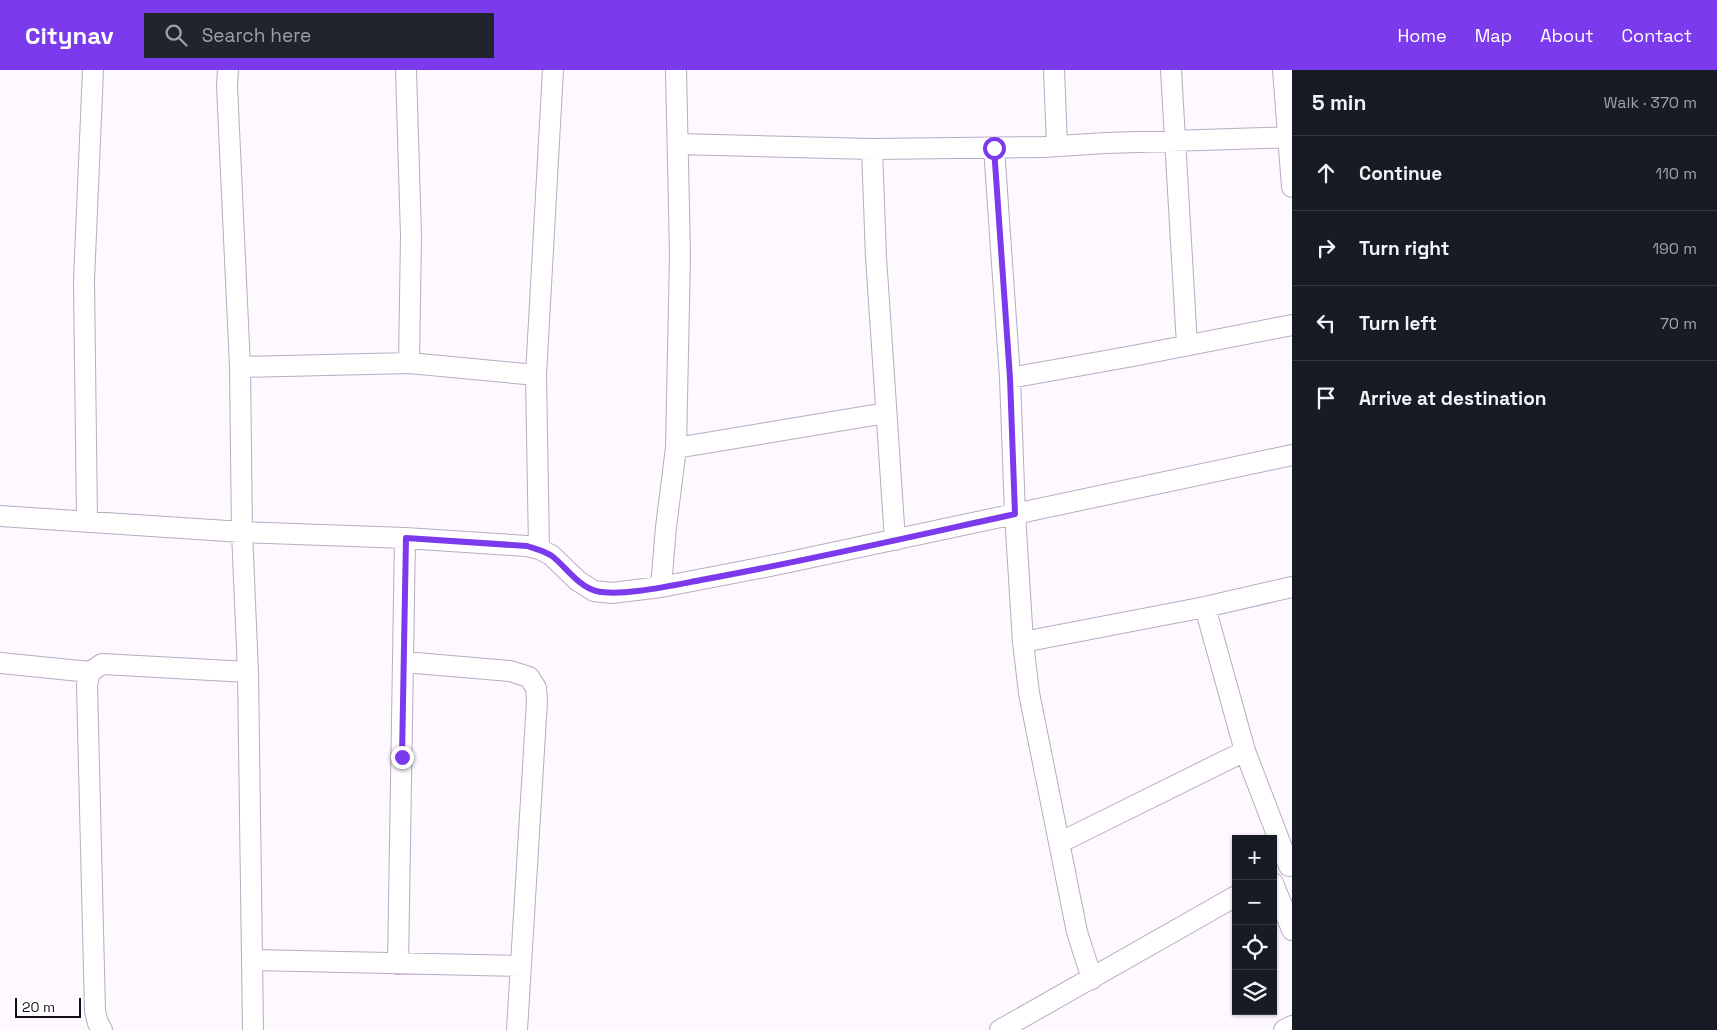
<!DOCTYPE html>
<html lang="en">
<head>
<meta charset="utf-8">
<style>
  body { margin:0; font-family:"Space Grotesk",sans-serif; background:#20242c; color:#f1f3f6 }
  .controls { position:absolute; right:15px; bottom:15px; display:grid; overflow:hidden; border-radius:0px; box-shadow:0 1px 4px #0004 }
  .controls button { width:45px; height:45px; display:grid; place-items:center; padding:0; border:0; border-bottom:1px solid #363941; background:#171b24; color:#f1f3f6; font:25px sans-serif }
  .scale { position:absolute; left:15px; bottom:12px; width:66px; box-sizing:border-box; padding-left:5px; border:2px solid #140e16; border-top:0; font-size:14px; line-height:18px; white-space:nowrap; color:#140e16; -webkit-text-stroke:4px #fff; paint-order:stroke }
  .stop { position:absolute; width:15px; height:15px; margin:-11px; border:4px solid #7c3aed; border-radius:50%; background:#fff }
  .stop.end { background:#7c3aed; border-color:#fff; box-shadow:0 1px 5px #0008 }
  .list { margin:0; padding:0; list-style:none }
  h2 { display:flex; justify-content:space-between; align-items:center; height:65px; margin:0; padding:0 20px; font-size:21px }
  h2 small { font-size:16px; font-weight:400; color:#9ea1a6 }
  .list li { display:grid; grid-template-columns:32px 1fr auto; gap:15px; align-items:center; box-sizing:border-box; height:75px; padding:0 20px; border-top:1px solid #363941 }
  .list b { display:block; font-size:19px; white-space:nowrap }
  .list em { font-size:16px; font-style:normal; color:#9ea1a6 }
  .icon { flex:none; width:28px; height:28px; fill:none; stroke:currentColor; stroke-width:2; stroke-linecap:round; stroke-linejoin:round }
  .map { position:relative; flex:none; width:1292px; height:960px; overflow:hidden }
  header { display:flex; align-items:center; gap:30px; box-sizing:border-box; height:70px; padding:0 25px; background:#7c3aed; color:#fff }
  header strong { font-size:24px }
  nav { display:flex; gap:28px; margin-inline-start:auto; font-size:18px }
  .search { width:350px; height:45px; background:#20242c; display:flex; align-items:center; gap:12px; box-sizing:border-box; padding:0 18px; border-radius:0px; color:#9ea1a6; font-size:19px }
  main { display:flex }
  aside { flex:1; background:#171b24 }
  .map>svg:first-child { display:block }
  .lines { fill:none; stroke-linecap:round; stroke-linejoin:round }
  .minor-casing { stroke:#bbabc1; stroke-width:22 }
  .minor { stroke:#fff; stroke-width:20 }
  .route { stroke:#7c3aed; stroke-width:6 }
</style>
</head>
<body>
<header>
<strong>Citynav</strong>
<div class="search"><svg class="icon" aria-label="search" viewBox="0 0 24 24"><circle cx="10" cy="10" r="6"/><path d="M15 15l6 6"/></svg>Search here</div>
<nav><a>Home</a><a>Map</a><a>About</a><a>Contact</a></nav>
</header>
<main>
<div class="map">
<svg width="1292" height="960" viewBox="0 0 1292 960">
  <rect width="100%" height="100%" fill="#fdf9fe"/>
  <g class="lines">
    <g class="minor-casing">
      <path id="minor" d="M228,0l-1,16 13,281 2,165 6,140 5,358
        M406,0l5,166 -2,127
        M1054,0l3,76
        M1171,0l16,275
        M1283,0l9,117
        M679,74l193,5 171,-2 63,-4 186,-6
        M994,78l16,230 5,136 8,128 6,51 48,239 15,47
        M872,79l4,108 19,283
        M240,297l169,-4 127,12
        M1010,308l123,-22 159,-31
        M676,378l210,-35
        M0,446l242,16 163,6 122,8 12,3 12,6 27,26 16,10 18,2 49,-6 119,-23 512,-109
        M87,452l-3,-242 9,-210
        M539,479l-3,-174 17,-305
        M661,517l5,-60 10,-79 4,-193 -4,-185
        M1205,537l40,144 44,115
        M1023,572l182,-35 87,-20
        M404,592l106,9 19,6 7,11 1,13 -20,329
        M0,593l90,9
        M1059,773l186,-92
        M1273,813l19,47
        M254,890l267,6
        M398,894l7,-426
        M102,960l-4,-7 -3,-12 -8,-326 3,-13 12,-8 146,8
        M1000,960l236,-134
        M1284,960l8,-4"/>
    </g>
    <use href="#minor" class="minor"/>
  </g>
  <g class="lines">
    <path class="route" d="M402,687l4,-219 121,8c9,3 18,5 25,10 14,11 26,30 44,35 25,6 78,-6 105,-11 105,-19 209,-43 314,-66l-5,-136 -16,-230"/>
  </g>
</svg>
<div class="controls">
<button>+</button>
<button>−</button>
<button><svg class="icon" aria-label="locate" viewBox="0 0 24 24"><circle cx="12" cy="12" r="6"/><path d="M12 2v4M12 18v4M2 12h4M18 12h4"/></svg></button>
<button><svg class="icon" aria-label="layers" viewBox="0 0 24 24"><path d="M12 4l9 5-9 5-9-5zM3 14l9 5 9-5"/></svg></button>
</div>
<div class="scale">20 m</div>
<div class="stop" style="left:994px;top:78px"></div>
<div class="stop end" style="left:402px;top:687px"></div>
</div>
<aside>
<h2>5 min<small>Walk · 370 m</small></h2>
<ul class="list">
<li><svg class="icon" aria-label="ahead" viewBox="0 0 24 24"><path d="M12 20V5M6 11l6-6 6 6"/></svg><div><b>Continue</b></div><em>110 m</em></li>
<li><svg class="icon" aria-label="right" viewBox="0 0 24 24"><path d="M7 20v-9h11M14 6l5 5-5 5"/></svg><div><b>Turn right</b></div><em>190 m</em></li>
<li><svg class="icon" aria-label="left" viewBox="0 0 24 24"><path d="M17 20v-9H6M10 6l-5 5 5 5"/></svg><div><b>Turn left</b></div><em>70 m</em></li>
<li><svg class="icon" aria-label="arrive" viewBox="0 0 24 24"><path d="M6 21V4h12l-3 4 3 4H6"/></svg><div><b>Arrive at destination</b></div></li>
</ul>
</aside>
</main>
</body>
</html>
